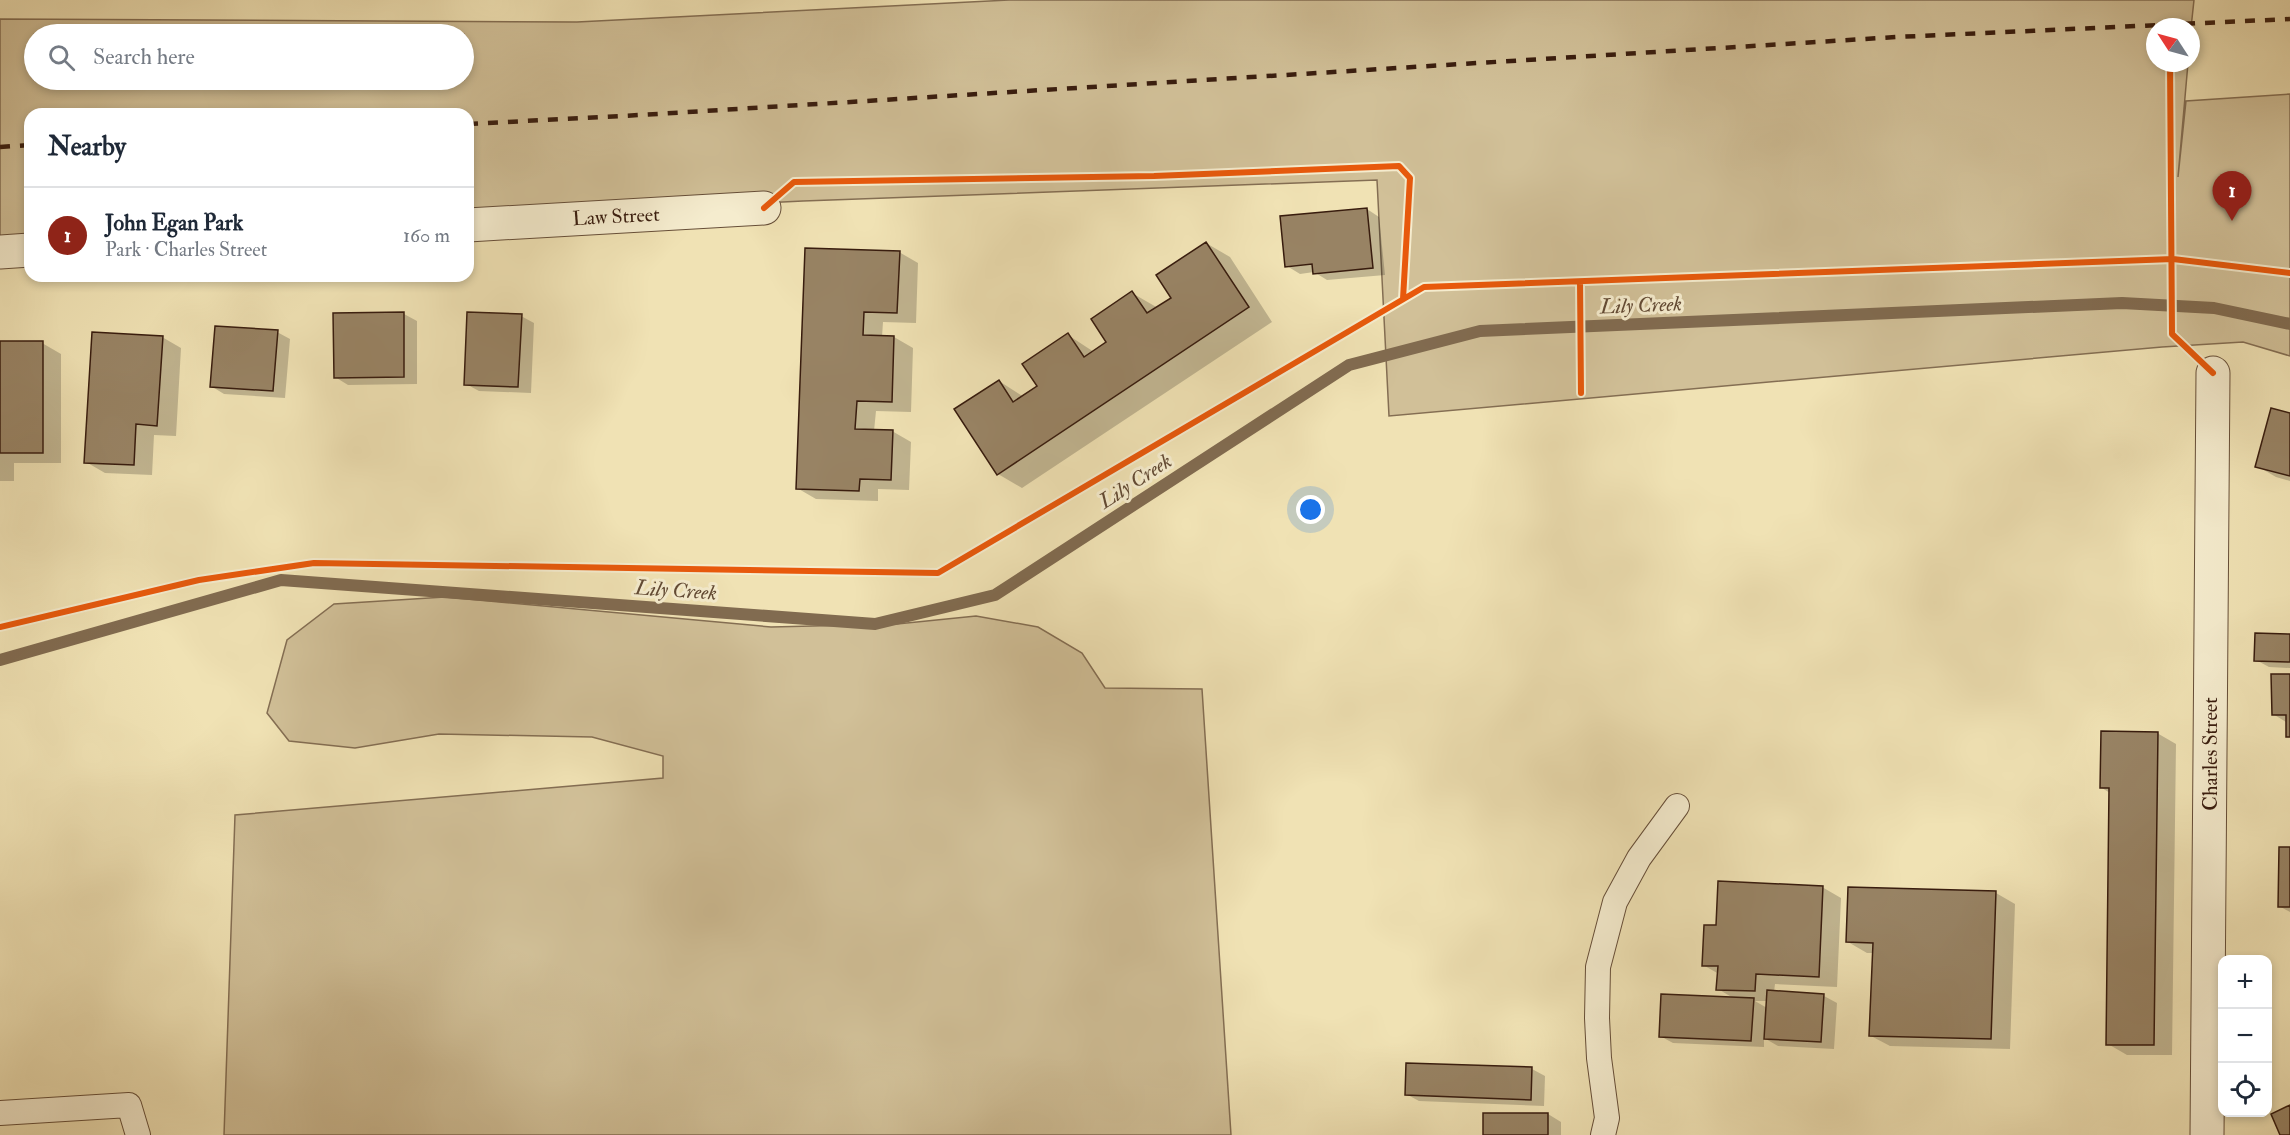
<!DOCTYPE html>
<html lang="en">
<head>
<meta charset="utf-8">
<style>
  body { margin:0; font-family:"IM FELL Double Pica",serif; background:#f2f2f3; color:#1f2937 }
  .controls { position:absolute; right:18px; bottom:18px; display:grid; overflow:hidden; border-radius:12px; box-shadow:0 3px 9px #0003 }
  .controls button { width:54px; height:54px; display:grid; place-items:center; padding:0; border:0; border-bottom:2px solid #e0e1e3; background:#fff; color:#1f2937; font:30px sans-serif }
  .compass { position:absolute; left:2146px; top:18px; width:54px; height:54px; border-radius:50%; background:#fff; box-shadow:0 3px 9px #0003; rotate:306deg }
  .you { position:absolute; left:1311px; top:510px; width:21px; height:21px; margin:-15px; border:4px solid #fff; border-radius:50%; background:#1a73e8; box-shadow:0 0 0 9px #1a73e833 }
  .badge { display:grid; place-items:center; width:39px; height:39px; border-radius:50%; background:#8f2418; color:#fff; font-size:20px; font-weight:700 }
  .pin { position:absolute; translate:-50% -50px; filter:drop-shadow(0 2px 3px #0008) }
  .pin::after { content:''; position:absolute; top:32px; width:21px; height:18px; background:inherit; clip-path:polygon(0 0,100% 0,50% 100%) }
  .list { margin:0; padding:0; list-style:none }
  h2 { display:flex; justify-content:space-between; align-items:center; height:78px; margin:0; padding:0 24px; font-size:26px }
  h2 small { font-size:20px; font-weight:400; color:#747a83 }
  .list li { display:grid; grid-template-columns:39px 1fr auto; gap:18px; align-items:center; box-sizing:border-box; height:96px; padding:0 24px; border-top:2px solid #e0e1e3 }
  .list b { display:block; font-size:22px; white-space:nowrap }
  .list p { margin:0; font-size:20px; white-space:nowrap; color:#747a83 }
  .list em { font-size:20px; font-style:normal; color:#747a83 }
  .icon { flex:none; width:33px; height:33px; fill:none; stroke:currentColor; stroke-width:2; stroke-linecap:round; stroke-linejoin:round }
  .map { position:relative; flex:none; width:2290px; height:1135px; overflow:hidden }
  .search { position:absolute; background:#fff; box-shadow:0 3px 9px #0003; left:24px; top:24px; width:450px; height:66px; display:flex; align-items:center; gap:15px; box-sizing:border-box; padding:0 21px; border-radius:33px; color:#747a83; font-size:22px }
  .panel { position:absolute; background:#fff; box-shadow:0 3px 9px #0003; left:24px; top:108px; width:450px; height:174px; border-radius:18px }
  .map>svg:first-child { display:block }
  .green { fill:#d1c098; stroke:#846e53; stroke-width:1.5; fill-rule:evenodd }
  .shadow { fill:#0003; fill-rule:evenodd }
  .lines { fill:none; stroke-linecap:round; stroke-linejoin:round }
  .stream { stroke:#816b50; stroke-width:12 }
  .building { fill:#988364; stroke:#381c0e; stroke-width:1.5 }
  .service-casing { stroke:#664e38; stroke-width:26 }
  .minor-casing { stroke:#664e38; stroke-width:35 }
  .service { stroke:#f5ecce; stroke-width:24 }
  .minor { stroke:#f5ecce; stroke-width:33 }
  .rail { stroke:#381c0e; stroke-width:4.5; stroke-dasharray:10 10; stroke-linecap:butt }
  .cycleway-casing { stroke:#f5ecce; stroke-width:10 }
  .cycleway { stroke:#e8590c; stroke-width:6 }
  .labels { text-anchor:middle; stroke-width:6; stroke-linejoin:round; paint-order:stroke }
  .street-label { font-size:20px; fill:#381c0e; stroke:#f5ecce }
  .water-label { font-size:21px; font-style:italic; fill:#624a34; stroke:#f5ecce }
</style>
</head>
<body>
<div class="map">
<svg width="2290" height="1135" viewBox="0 0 2290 1135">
  <rect width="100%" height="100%" fill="#f0e2b4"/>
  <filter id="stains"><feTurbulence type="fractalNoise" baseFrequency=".00333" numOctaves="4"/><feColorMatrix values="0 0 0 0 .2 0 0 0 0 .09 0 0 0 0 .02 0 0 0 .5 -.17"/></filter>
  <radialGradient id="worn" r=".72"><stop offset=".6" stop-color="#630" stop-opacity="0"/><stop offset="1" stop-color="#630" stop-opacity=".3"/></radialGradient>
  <path class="green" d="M1009,0h1185l-3,28 -36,-1v36h33l-10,114 8,-76 104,-7v262l-47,-14 -81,5 -773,69 -12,-236 -574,21 -335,16v-103h-438v124l-30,1v-220l577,3zM34,34h430v46h-430z
    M445,597l326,30 126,-3 79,-8 62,11 44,26 23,35 97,1 29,446h-1007l11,-320 428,-37v-22l-71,-19 -153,-3 -84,14 -66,-7 -22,-28 20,-73 47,-36z"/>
  <path class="shadow" d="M1367,209l12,8 6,58 -58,5 -13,-8 -14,2 -13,-8z
    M1206,243l24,14 42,65 -250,166 -24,-14 1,-93 25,16 16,-11 28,-51 26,17 14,-10 24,-49 26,15 15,-10z
    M807,249l92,3 19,11 -2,60 -33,-1 -1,15h12l19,11 -2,64 -35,-1 -2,20h18l19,11 -2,48 -31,-1v12l-62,-2 -19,-11z
    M404,314l13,7v63l-69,1 -13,-8z
    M521,316l13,7 -3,70 -52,-2 -13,-7z
    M277,332l13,7 -5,59 -61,-4 -13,-8z
    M162,337l19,11 -5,88 -22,-1 -2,40 -47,-2 -19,-11z
    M0,343h42l19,11v109h-47v18h-14v38z
    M2290,414v67l-14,-4 -19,-11z
    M2290,636v32l-21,-1 -13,-7z
    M2290,675v62l-4,-15 -13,-8z
    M2157,733l19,11 -4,311h-45l-19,-11 2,-251 -8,-5z
    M2290,849v63l-11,-6z
    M1822,887l19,11 -4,89 -62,-3 -1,8 50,4 13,7 -3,46 -56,-3 -14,-8v9l-91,-4 -13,-7 75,-37 -17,-10 1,-15 -16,-9 14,-39zM1755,1001h13l-1,7z
    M1996,893l19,11 -5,145 -120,-3 -19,-10 3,-83h-7l-19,-11z
    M1407,1065l125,4 13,7 -1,30 -125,-5 -13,-7z
    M1548,1114l13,8v13h-77z"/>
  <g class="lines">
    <path class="stream" d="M0,660l281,-80 594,44 120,-29 354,-230 131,-34 642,-28 92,5 76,16"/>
  </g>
  <path class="building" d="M1367,208l6,60 -60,6 -1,-10 -27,3 -5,-51z
    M1206,242l43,65 -252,168 -43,-66 45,-29 14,22 24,-16 -15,-22 46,-31 16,24 22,-15 -15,-23 41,-28 15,22 24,-15 -15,-23z
    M805,248l95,3 -3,62 -33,-1 -1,23 31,1 -2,66 -35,-1 -2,28 38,1 -2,50 -31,-1 -1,12 -63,-2z
    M404,312v65l-70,1 -1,-65z
    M467,312l55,2 -4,73 -54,-2z
    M215,326l63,4 -5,61 -63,-4z
    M92,332l71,4 -6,90 -21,-2 -2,41 -50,-2z
    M0,341h43v112h-43z
    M2271,408l19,5v63l-35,-9z
    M2255,633l35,1v28l-36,-1z
    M2271,674h19v63h-4v-22h-14z
    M2101,731l57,1 -4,313h-48l3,-257h-9z
    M2279,847h11v60h-12z
    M1718,881l105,5 -4,91 -63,-3 -1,17 -39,-1 2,-24h-16l2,-41h12z
    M1848,887l148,4 -5,148 -122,-3 4,-93 -27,-1z
    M1767,990l57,4 -3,48 -57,-3z
    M1661,994l93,4 -3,43 -92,-4z
    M1406,1063l126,4 -1,33 -126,-5z
    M2290,1105v30h-10l-9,-21z
    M1483,1113h65v22h-65z"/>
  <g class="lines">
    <g class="service-casing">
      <path id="service" d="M0,1113l129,-8 9,30
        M1603,1135l4,-17 -8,-60 -2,-40 1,-51 17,-65 24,-44 38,-52"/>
    </g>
    <g class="minor-casing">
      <path id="minor" d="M468,225l296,-17
        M0,252l30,-2
        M2207,1135l6,-762"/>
    </g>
    <use href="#service" class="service"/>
    <use href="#minor" class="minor"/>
    <path class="rail" d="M468,124l172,-9 1257,-78 393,-18
      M0,147l30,-2"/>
    <g class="cycleway-casing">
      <path id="cycleway" d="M2170,63l2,271 41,39
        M764,208l30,-26 360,-6 245,-10 11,12 -7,121
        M1580,282l1,111
        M0,627l199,-47 115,-17 624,10 486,-286 749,-28 117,14"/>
    </g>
    <use href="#cycleway" class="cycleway"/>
  </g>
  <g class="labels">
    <g class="street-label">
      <text transform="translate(616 216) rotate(-3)" y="7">Law Street</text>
      <text transform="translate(2210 754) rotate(-90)" y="7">Charles Street</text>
    </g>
    <g class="water-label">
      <text transform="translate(1641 305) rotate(-2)" y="7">Lily Creek</text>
      <text transform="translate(1135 481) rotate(-33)" y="7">Lily Creek</text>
      <text transform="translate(676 590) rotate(4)" y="7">Lily Creek</text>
    </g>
  </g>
  <rect width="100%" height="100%" filter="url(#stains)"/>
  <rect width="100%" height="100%" fill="url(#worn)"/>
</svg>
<div class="controls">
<button>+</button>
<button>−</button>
<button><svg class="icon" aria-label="locate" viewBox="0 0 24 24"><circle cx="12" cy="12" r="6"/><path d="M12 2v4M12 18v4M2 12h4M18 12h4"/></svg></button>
</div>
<svg class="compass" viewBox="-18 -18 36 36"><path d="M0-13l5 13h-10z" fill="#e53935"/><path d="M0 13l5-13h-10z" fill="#747a83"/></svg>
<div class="you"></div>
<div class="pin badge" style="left:2232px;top:221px">1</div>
<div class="search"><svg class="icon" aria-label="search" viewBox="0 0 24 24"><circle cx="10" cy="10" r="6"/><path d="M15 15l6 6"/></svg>Search here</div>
<section class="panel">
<h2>Nearby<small></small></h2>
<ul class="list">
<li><span class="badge">1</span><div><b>John Egan Park</b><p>Park · Charles Street</p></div><em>160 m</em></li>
</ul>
</section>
</div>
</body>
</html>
